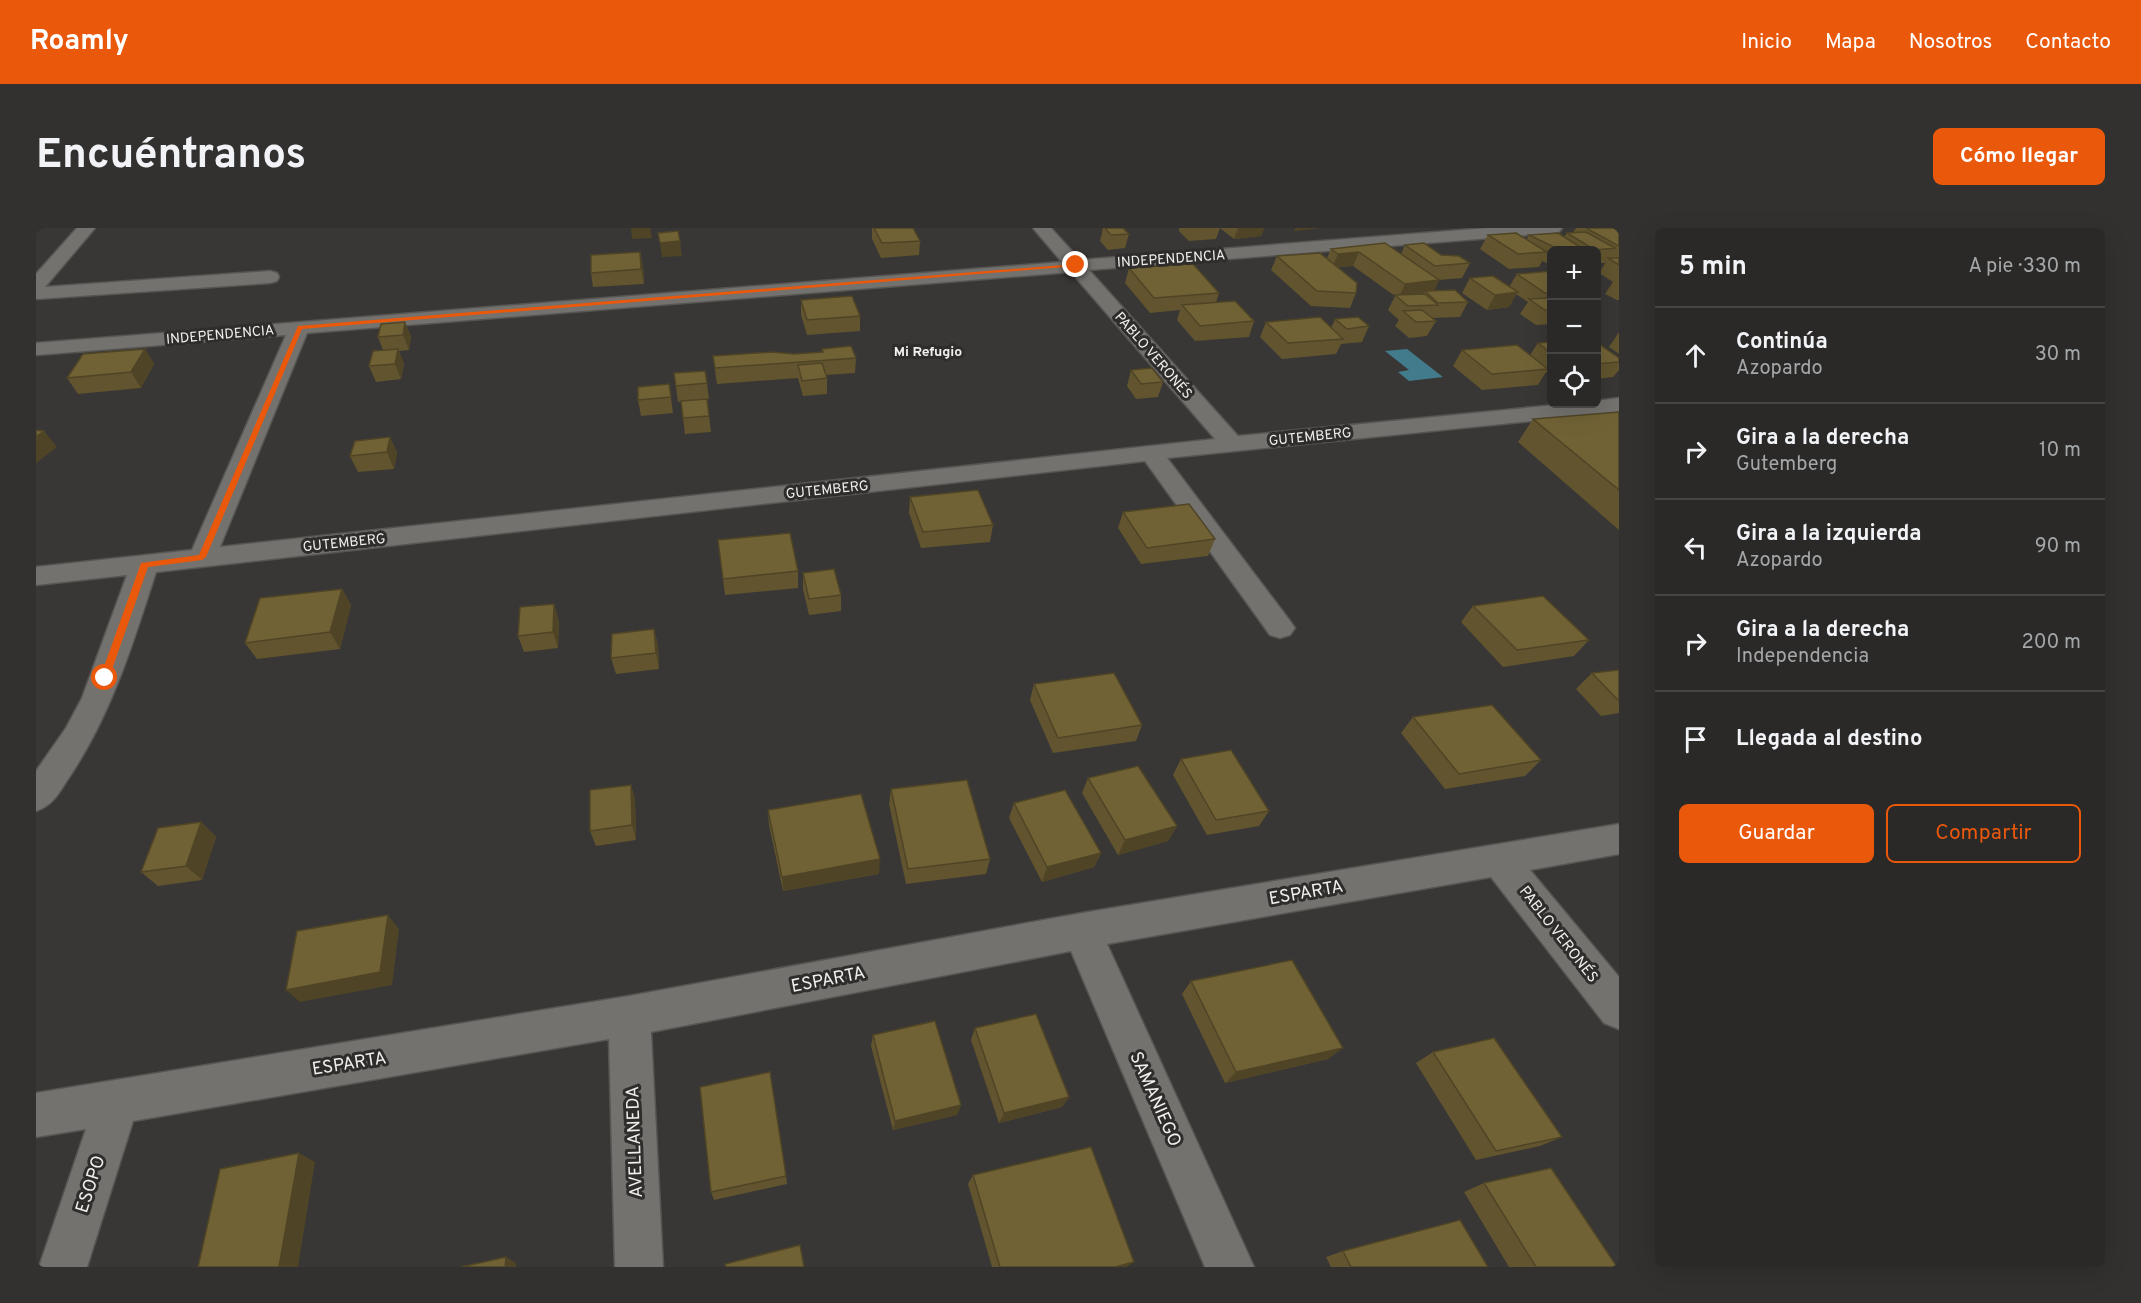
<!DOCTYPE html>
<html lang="es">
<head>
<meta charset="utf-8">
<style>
  body { margin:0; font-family:Overpass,sans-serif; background:#323130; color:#f1f3f6 }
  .controls { position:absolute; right:18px; top:18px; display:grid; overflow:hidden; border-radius:9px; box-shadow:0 6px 24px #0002 }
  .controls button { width:54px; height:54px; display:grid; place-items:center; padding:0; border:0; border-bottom:2px solid #464545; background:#2a2928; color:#f1f3f6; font:30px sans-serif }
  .stop { position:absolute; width:18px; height:18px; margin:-14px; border:4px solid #ea580c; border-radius:50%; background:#fff }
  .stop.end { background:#ea580c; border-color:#fff; box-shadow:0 2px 6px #0008 }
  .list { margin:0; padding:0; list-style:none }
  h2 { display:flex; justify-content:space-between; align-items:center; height:78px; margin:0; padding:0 24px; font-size:26px }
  h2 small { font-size:20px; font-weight:400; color:#a5a6a8 }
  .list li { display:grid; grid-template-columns:39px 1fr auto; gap:18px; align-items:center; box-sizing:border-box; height:96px; padding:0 24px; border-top:2px solid #464545 }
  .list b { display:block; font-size:22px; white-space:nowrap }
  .list p { margin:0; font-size:20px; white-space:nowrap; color:#a5a6a8 }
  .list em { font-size:20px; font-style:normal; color:#a5a6a8 }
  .actions { display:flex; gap:12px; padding:18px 24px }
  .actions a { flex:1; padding:14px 0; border:2px solid #ea580c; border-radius:9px; text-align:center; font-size:21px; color:#ea580c }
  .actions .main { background:#ea580c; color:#fff }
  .icon { flex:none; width:33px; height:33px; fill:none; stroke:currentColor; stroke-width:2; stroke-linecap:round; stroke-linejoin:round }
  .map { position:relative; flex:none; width:1583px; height:1039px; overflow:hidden; border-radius:9px }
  header { display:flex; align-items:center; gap:36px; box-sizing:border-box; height:84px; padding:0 30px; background:#ea580c; color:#fff }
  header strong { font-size:28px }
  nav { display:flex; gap:33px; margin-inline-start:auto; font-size:21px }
  .intro { display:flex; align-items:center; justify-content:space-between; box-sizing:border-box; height:144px; padding:0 36px }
  h1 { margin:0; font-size:42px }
  .button { padding:15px 27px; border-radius:9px; background:#ea580c; color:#fff; font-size:21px; font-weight:700 }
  main { display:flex; gap:36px; padding:0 36px }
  aside { flex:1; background:#2a2928; border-radius:9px; box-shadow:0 6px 24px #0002 }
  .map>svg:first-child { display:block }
  .water { fill:#427c8c }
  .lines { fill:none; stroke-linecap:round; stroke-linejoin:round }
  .minor-casing { stroke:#565552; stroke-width:3 }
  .minor { fill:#73726f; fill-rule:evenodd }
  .wall { fill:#61542e }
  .shaded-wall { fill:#4f4526 }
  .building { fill:#716236; stroke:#4f4526; stroke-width:1.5 }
  .route { fill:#ea580c }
  .labels { text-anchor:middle; stroke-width:6; stroke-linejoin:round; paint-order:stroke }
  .far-street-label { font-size:14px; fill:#efefed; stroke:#2e2d2b }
  .far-neighbourhood-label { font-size:14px; font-weight:bold; fill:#efefed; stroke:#2e2d2b }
  .street-label { font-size:15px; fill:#efefed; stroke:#2e2d2b }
  .near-street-label { font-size:18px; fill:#efefed; stroke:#2e2d2b }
</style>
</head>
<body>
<header>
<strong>Roamly</strong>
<nav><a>Inicio</a><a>Mapa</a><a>Nosotros</a><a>Contacto</a></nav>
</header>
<div class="intro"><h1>Encuéntranos</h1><a class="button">Cómo llegar</a></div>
<main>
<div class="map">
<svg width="1583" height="1039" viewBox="0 0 1583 1039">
  <rect width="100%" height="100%" fill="#383735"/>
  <path class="water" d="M1371,121l36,28 -34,4 -11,-9 11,-2 -24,-19z"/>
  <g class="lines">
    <g class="minor-casing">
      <path id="minor" d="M41,0h18l-50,59 225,-16 7,2 2,4 -2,4 -7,2 -234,16v-25z
        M997,0h18l29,32 408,-32h74l-3,4 -6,1 -464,37 149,166 328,-32h30v-3l23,-3v14l-452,46 123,163 5,7 -5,7 -10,3 -10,-3 -125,-174 -989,111c-23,71 -44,141 -86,204 -10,15 -16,29 -34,35v-40l30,-43 16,-30 45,-123 -91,10v-18l156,-17 94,-215 -250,20v-12l1026,-81zM1035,44l144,167 -995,108 87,-214z
        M1583,596v30l-89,16 89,107v52l-15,-6 -113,-146 -384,67 147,323h-49l-134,-316 -420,81 12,235h-48l-6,-228 -476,82 -46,146h-48l47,-138 -50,8v-44l593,-97 453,-83z"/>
    </g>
    <use href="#minor" class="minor"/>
  </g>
  <path class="wall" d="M836,0h41l7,13 -1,14 -38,3 -9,-19z
    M1067,0h20l6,6 -4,14 -17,2 -8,-9z
    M1143,0h41l-4,11 -27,2 -10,-10z
    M1184,0h44l-3,8 -27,3z
    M1540,0h43v72h-2l-12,-6 8,-12 -14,-9 8,-13 -2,3h-9v-13h-45v15l-9,-4 -3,6 -30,2 -29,-20 8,-14 39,4 2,-4 35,2 3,-4h6z
    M1369,17l65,18 -8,15 -23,2 -5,11 34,11 -8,15 -28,1 4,3 -9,15 -18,2 -14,-12 4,-6 -11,-10 7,-14 -42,-30 -15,1 18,26 -6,15 -39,-2 -40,-36 6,-14 50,2 4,-9 70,5z
    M607,38l1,18 -51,3 -2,-14z
    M1093,40l90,25 -3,10 38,18 -5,16 -54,4 -18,-21 3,-10 -30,3 -25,-30z
    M1515,43v53l-15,1 -16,-11 8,-12 -12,-8 -7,13 -22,3 -25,-17 8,-15 39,9 8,-13z
    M765,72l59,16v15l-53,4 -6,-20z
    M1299,91l34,7 -7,16 -21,2 -5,10 -54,5 -22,-22 6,-15 65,6z
    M369,94l6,15 -2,13 -10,1 5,13 -3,15 -25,3 -7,-16 14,-16 -5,-13z
    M1583,104v22l-10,-7z
    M1515,114v35l-5,-5 -8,13 -56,5 -29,-24 9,-16 68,5 8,-12z
    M1560,114l23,16v12l-6,7 -17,2z
    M109,121l9,15 -13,24 -63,6 -11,-16z
    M758,126l62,4 -1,15 -29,2 1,3v16l-24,2 -5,-18 -81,6 -4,-28z
    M1095,142l32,12 -5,15 -22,2 -9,-13z
    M638,145l33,10 2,16h-2l4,33 -26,2 -4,-33 -3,1z
    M633,156l4,29 -32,3 -3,-16z
    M1583,184v118l-101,-88 15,-23z
    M354,209l7,16 -3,16 -36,3 -8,-16z
    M874,269l83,28 -3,17 -69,6 -12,-35z
    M1087,284l92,27 -7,17 -67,8 -23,-36z
    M682,312l80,31v17l-73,7z
    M767,345l38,22v16l-32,4 -6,-26z
    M306,361l9,16 -11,44 -83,10 -12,-16z
    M1437,378l116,34 -15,16 -71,11 -42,-45z
    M523,392l-1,28 -34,4 -6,-16z
    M618,401l4,17 1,23 -43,5 -5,-16z
    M1583,442v43l-18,3 -25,-27 16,-16z
    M998,456l108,41 -6,16 -83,12 -23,-53z
    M1377,489l128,43 -16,16 -80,13 -44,-56z
    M1145,531l88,52 -10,15 -52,9 -34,-60z
    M1052,550l89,48 -9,15 -50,14 -36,-62z
    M595,557l4,15 1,40 -40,6 -6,-15z
    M855,561l99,70 -4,15 -80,10 -17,-80z
    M978,575l87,50 -7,14 -52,15 -33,-64z
    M732,582l111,64 -96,17 -14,-66z
    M165,594l15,15 -14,43 -44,6 -17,-14z
    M1155,753l137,78 -103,24 -43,-89z
    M939,800l94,69 -7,10 -63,16 -28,-83z
    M837,807l88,70 -4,10 -64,15 -22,-84z
    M1397,824l129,85 -22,9 -64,14 -60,-97z
    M937,947l161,87 -8,5h-134l-24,-83z
    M750,948l1,8 -73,16 -3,-8z
    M1448,955l133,84h-108l-45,-75z
    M1307,1023l145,16h-157l-5,-10z"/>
  <path class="shaded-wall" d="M595,0h19l2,10 -20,1z
    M1202,0h26l-3,8 -27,3z
    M1259,0h28l-29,3z
    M644,13l2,15 -20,1 -2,-14z
    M604,24l3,14 1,18 -3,-15z
    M1323,24l-6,14 -21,2 6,-14z
    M1403,52l-7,15 -7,-4 -2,5 -25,3 7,-15z
    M1482,64l-9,15 -22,3 8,-15z
    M369,94l6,15 -2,13 -6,-15z
    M109,121l9,15 -13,24 -10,-16z
    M362,121l6,15 -3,15 -6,-15z
    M8,203l13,16 -21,16v-26z
    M354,209l7,16 -3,16 -7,-17z
    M306,361l9,16 -11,44 -10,-17z
    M518,376l5,16 -1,28 -5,-16z
    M618,401l4,17 1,23 -3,-16z
    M595,557l4,15 1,40 -4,-15z
    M165,594l15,15 -14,43 -16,-14z
    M1141,598l-9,15 -50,14 7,-15z
    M1065,625l-7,14 -52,15 5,-15z
    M844,631l-1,15 -96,17 -1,-14z
    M352,687l11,14 -7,56 -92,17 -14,-12z
    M1307,820l-15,11 -103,24 11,-11z
    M1033,869l-7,10 -63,16 5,-10z
    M925,877l-4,10 -64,15 2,-9z
    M263,925l16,9 -17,105h-19z
    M470,1029l10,6v4h-11z
    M1098,1034l-8,5h-11z"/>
  <path class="building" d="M838,0h39l7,13 -38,2z
    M1069,0h18l6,6 -18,1z
    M1550,0h33v18z
    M642,3l2,10 -20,2 -2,-10z
    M1550,4l29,16 -20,2 -28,-17z
    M1480,5l31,19 -29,2 -30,-19z
    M1522,5l27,17h-25l-31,-15z
    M1349,15l54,37 -34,4 -46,-32 -21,2 -7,-5z
    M1388,15l17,12 18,1 11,7 -35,3 -30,-21z
    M604,24l1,17 -50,4v-18z
    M1284,25l37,30 -1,10 -39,-2 -40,-35z
    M1572,30h11v7z
    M1157,36l26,29 -65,5 -25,-30z
    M1515,43v21l-6,1 -28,-19z
    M1457,48l25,16 -23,3 -25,-17z
    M1419,62l13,12 -30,1 -13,-12z
    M1389,66l13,11 -30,1 -13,-11z
    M816,68l8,20 -53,4 -6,-20z
    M1512,70l3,2v10h-6l-16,-11z
    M1199,73l19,20 -54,5 -18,-21z
    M1386,82l14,11 -20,1 -13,-11z
    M1284,89l23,22 -55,4 -22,-21z
    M1322,89l11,9 -22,3 -12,-10z
    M369,94l-2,13 -25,2 3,-13z
    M1515,114v11l-13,-10z
    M1560,114l23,16v4l-23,2z
    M1481,117l31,24 -56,5 -30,-24z
    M815,118l5,12 -141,10 -2,-12 59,-4 22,2 29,-2 -1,-3z
    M109,121l-14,23 -64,6 16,-24z
    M362,121l-3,15 -26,2 4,-15z
    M786,135l5,15 -25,3 -4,-16z
    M1116,140l11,14 -22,2 -10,-14z
    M669,143l2,12 -31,3 -2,-13z
    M633,156l2,13 -33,3v-13z
    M671,171l2,17 -26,2 -2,-17z
    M1583,184v78l-86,-71z
    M0,202l8,1 -8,6z
    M354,209l-3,15 -37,4 5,-15z
    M942,262l15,35 -70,7 -13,-35z
    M1153,276l26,35 -68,9 -24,-36z
    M754,305l8,38 -75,8 -5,-39z
    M798,341l7,26 -32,4 -6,-26z
    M306,361l-12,43 -85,11 15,-45z
    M1507,368l46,44 -72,10 -44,-44z
    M518,376l-1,28 -35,4 2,-29z
    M618,401l2,24 -45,5 1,-24z
    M1583,442v30h-1l-26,-27z
    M1078,445l28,52 -84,13 -24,-54z
    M1456,477l49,55 -82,14 -46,-57z
    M1195,522l38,61 -53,9 -35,-61z
    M1102,538l39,60 -52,14 -37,-62z
    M931,552l23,79 -82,10 -17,-80z
    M595,557l1,40 -42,6v-41z
    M1029,562l36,63 -54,14 -33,-64z
    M825,566l19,65 -98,18 -14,-67z
    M165,594l-15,44 -45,6 17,-44z
    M352,687l-8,57 -94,18 11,-59z
    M1256,732l51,88 -107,24 -45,-91z
    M1000,786l33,83 -65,16 -29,-85z
    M899,793l26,84 -66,16 -22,-86z
    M1458,810l68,99 -66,14 -63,-99z
    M734,844l16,104 -75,16 -11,-105z
    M1055,919l43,115 -19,5h-115l-27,-92z
    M263,925l-20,114h-81l22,-98z
    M1515,940l66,99h-81l-52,-84z
    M1424,992l28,47h-137l-8,-16z
    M764,1017l4,22h-78l-1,-3z
    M470,1029l-1,10h-44z"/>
  <path class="route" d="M1040,36l2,2 -776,63 -96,228 -4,3 -54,7 -39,111 -4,3 -5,-3 41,-115 58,-8 99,-229z"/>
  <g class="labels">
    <g class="far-street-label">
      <text transform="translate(1135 30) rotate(-4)" y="5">INDEPENDENCIA</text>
      <text transform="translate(184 106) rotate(-5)" y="5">INDEPENDENCIA</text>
      <text transform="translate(1118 127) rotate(49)" y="5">PABLO VERONÉS</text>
      <text transform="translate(1274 208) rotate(-6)" y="5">GUTEMBERG</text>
      <text transform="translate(791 261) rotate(-6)" y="5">GUTEMBERG</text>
      <text transform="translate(308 314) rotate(-6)" y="5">GUTEMBERG</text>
    </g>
    <g class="far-neighbourhood-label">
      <text x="892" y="128">Mi Refugio</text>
    </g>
    <g class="street-label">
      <text transform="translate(1523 706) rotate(52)" y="5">PABLO VERONÉS</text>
    </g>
    <g class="near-street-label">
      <text transform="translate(1270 664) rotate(-10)" y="6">ESPARTA</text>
      <text transform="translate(792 751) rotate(-11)" y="6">ESPARTA</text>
      <text transform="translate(313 835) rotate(-9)" y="6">ESPARTA</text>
      <text transform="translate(1120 871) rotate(66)" y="6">SAMANIEGO</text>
      <text transform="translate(598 914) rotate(-92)" y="6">AVELLANEDA</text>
      <text transform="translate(54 956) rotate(-72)" y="6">ESOPO</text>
    </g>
  </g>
</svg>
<div class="controls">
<button>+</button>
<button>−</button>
<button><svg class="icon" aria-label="locate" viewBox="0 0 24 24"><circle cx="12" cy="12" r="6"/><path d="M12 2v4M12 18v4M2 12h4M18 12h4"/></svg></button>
</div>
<div class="stop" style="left:69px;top:450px"></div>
<div class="stop end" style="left:1040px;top:37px"></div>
</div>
<aside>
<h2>5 min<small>A pie · 330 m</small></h2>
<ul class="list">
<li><svg class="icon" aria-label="ahead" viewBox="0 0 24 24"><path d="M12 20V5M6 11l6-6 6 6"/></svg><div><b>Continúa</b><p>Azopardo</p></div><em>30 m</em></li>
<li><svg class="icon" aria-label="right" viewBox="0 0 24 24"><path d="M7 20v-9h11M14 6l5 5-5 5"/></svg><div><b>Gira a la derecha</b><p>Gutemberg</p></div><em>10 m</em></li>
<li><svg class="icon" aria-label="left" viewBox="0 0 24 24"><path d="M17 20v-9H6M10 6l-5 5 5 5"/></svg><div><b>Gira a la izquierda</b><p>Azopardo</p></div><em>90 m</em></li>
<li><svg class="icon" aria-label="right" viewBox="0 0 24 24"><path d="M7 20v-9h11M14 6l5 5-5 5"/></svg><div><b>Gira a la derecha</b><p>Independencia</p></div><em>200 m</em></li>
<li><svg class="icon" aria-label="arrive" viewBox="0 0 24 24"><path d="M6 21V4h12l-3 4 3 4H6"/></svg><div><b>Llegada al destino</b></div></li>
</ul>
<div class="actions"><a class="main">Guardar</a><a>Compartir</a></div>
</aside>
</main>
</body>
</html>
